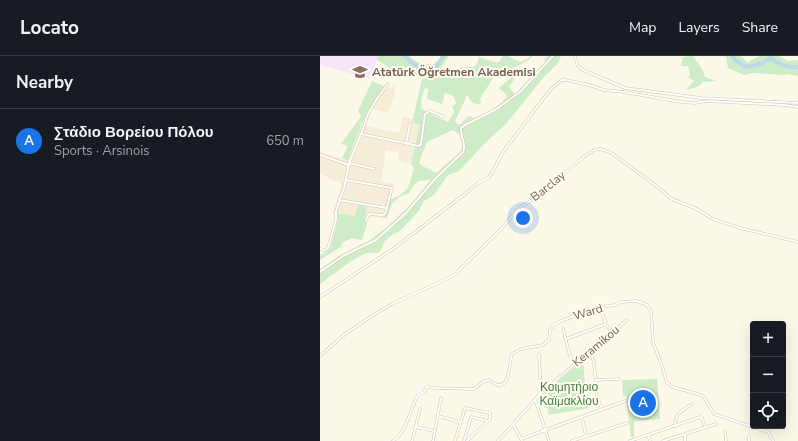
<!DOCTYPE html>
<html lang="en">
<head>
<meta charset="utf-8">
<style>
  body { margin:0; font-family:"Nunito Sans",sans-serif; background:#242831; color:#f1f3f6 }
  .controls { position:absolute; right:12px; bottom:12px; display:grid; overflow:hidden; border-radius:4px; box-shadow:0 4px 16px #0002 }
  .controls button { width:36px; height:36px; display:grid; place-items:center; padding:0; border:0; border-bottom:1px solid #363941; background:#171b24; color:#f1f3f6; font:20px sans-serif }
  .you { position:absolute; left:203px; top:162px; width:14px; height:14px; margin:-10px; border:3px solid #fff; border-radius:50%; background:#1a73e8; box-shadow:0 0 0 6px #1a73e833 }
  .badge { display:grid; place-items:center; width:26px; height:26px; border-radius:50%; background:#1a73e8; color:#fff; font-size:13px; font-weight:700 }
  .pin { position:absolute; translate:-50% -50%; border:2px solid #fff; box-shadow:0 1px 4px #0006 }
  .list { margin:0; padding:0; list-style:none }
  h2 { display:flex; justify-content:space-between; align-items:center; height:52px; margin:0; padding:0 16px; font-size:17px }
  h2 small { font-size:13px; font-weight:400; color:#9ea1a6 }
  .list li { display:grid; grid-template-columns:26px 1fr auto; gap:12px; align-items:center; box-sizing:border-box; height:64px; padding:0 16px; border-top:1px solid #363941 }
  .list b { display:block; font-size:15px; white-space:nowrap }
  .list p { margin:0; font-size:13px; white-space:nowrap; color:#9ea1a6 }
  .list em { font-size:13px; font-style:normal; color:#9ea1a6 }
  .icon { flex:none; width:22px; height:22px; fill:none; stroke:currentColor; stroke-width:2; stroke-linecap:round; stroke-linejoin:round }
  .map { position:relative; flex:none; width:478px; height:385px; overflow:hidden }
  header { display:flex; align-items:center; gap:24px; box-sizing:border-box; height:56px; padding:0 20px; background:#171b24; border-bottom:1px solid #363941 }
  header strong { font-size:19px }
  nav { display:flex; gap:22px; margin-inline-start:auto; font-size:14px }
  main { display:flex }
  aside { flex:1; background:#171b24 }
  .map>svg:first-child { display:block }
  .residential { fill:#f5edd7 }
  .education { fill:#f6e6fa }
  .green { fill:#ceecc7; fill-rule:evenodd }
  .lines { fill:none; stroke-linecap:round; stroke-linejoin:round }
  .river { stroke:#bdd9e8; stroke-width:4 }
  .minor-casing { stroke:#d0c4ae; stroke-width:3 }
  .minor { stroke:#fff; stroke-width:2 }
  .labels { text-anchor:middle; stroke-width:4; stroke-linejoin:round; paint-order:stroke }
  .education-label { font-size:12px; font-weight:bold; fill:#785e54; stroke:#fffcf0; text-anchor:start }
  .street-label { font-size:12px; fill:#79654b; stroke:#fffcf0 }
  .park-label { font-size:12px; fill:#497f42; stroke:#fffcf0 }
</style>
</head>
<body>
<header>
<strong>Locato</strong>
<nav><a>Map</a><a>Layers</a><a>Share</a></nav>
</header>
<main>
<aside>
<h2>Nearby<small></small></h2>
<ul class="list">
<li><span class="badge">A</span><div><b>Στάδιο Βορείου Πόλου</b><p>Sports · Arsinois</p></div><em>650 m</em></li>
</ul>
</aside>
<div class="map">
<svg width="478" height="385" viewBox="0 0 478 385">
  <rect width="100%" height="100%" fill="#fdf9e9"/>
  <path class="residential" d="M75,29l-1,13 -6,15 -16,-4 14,-20z
    M83,61l10,2 -1,4 8,2 -9,39 -13,-3 1,-9 -13,-2 -5,32 14,2 -11,34 -19,-2 -7,-11 -3,11 -22,-4 9,-28 -22,-10v-22l28,8 13,-35 38,8z"/>
  <path class="education" d="M0,0h58l-7,23 -51,-14z"/>
  <path class="green" d="M58,0h31l8,6 15,3 8,-6v-3h8l-2,5 -7,9 -27,7 -21,-1 -1,-8 -13,-8z
    M183,0h5l12,6 7,-3 3,-3h3l-4,4 -36,18 -13,21 1,4 -2,1c-8,0 -8,-4 -12,-9h-1l-1,5 -10,21 3,3h3l6,-7 4,-1 2,2c13,-4 25,-11 34,-21l-1,-3 -7,-6 20,-17 1,3 -4,2 -7,11 6,7 31,-33 -2,-1 4,-4h13l-3,7 -15,15 -37,46 -22,20 -25,27 -11,4 -14,20 -10,6 -6,11 -17,18 -12,7 -5,5 -3,8 -3,3h-12l-15,8 -31,23v-15l22,-15 28,-14 18,-14 23,-22 21,-26 -2,2 -11,1 -5,4 -5,8 -10,4 -7,7 -5,14h-3l6,-19c6,0 15,-7 18,-12 3,-5 4,-13 6,-19l-3,-4 9,-39 -8,-2 10,-44 36,-11 18,-2 3,-9 19,6zM105,32l3,1 -1,10 15,5 3,-11 7,2 4,7v2l-4,2 2,6 -6,10 -15,-7 -12,-7 1,-12zM133,74l6,4 4,13 -4,6 -23,20 -15,-8 -2,-3 8,-20z
    M373,0c5,8 10,12 12,21l11,4 -13,1 -4,4 -11,4 -1,-2 7,-7 -6,-4 2,-3 -2,-8h-7l2,-9z
    M402,0h19l6,6 13,-6h19l9,5 10,-1v16l-11,-2 -5,1 -29,-2 -9,2 -16,-7 -2,-11z
    M52,25l12,5 -23,39 -13,35 -6,-2 6,-12 -7,-2 20,-28 -3,-5z
    M38,149l9,2 -2,9 2,8 -5,16 -10,-2 -10,5 -1,4 -21,13v-5l10,-6 8,-29 -1,-7 18,3z
    M263,305l3,34 2,1 1,12 -40,7 -5,-23z
    M337,323l3,40 -26,2v16h-3l-5,-41h-3l-1,-16z"/>
  <g class="lines">
    <path class="river" d="M85,0c5,7 19,14 28,12 5,-2 8,-8 10,-12
      M413,0l2,4 11,7 14,-3 10,-6c9,7 17,10 28,9"/>
    <g class="minor-casing">
      <path id="minor" d="M255,0l2,8 4,5 44,19 76,10 97,5
        M41,78l58,12 2,-2 4,-30 5,-3 14,6
        M86,88l4,-20
        M0,99l29,10
        M29,107l25,6
        M26,124l46,8 -7,26 -3,1 -13,-1 -3,6
        M19,144l48,8
        M0,193l5,1 3,-2 8,-28v-9l8,-23 5,-25 12,-29 7,-20 10,-17 10,-13
        M0,216l23,-16 33,-16 30,-27 29,-34 28,-27c4,-8 -3,-15 -2,-24l4,-3 30,-15 25,-18 33,-36
        M0,241l73,-48 72,-55 13,-11 11,-6 3,-4 11,-21 40,-53 8,-10 11,-9h4l23,5 15,5 20,2 57,10 14,1 12,-2 77,4 14,2
        M282,257l4,11 6,9
        M243,273l7,27 6,7
        M246,283l40,-15
        M270,296l4,10 3,35 5,12
        M219,298l2,39
        M0,300l25,-22 30,-20 17,-10 61,-28 46,-45 21,-24 22,-13 40,-36 12,-8 6,-1 10,3 41,30 21,17 25,10 16,10 27,9 58,14
        M276,324l23,-1
        M215,343l14,42
        M118,360l22,6
        M262,361l4,19
        M193,368l9,17
        M356,370c-4,-11 8,-16 16,-22
        M96,371l18,4
        M405,376l1,9
        M365,378v7
        M328,379l2,6
        M429,381v4
        M201,383l104,-38
        M73,385c14,-9 17,-32 25,-46l6,-3 2,-4 2,-1 5,1 41,1 9,-7 6,-2c3,2 6,4 9,5 13,2 11,-24 14,-31l9,-5 22,-4 6,-5 1,-10 3,-5 8,-4 34,-13 20,-3 6,-3 16,-1 10,4 4,6 2,31 9,24 5,17 6,4 28,8 3,2 10,17 54,18 5,9
        M92,385l8,-32
        M113,385l8,-43
        M135,385l10,-33 25,5v6l-23,22
        M144,385l7,-24 17,4
        M178,385l43,-48 86,-73
        M252,385l55,-18
        M310,385l70,-24 2,1 3,9
        M343,385l53,-17"/>
    </g>
    <use href="#minor" class="minor"/>
  </g>
  <defs>
    <g id="university-bare" transform="scale(1.2)"><path d="M0-5L7-2L0 1L-7-2ZM-4 1L0 2.5L4 1V4Q0 6-4 4Z" fill="#8d6e63" stroke="#fffcf0" stroke-width="2.5" paint-order="stroke"/></g>
  </defs>
  <g fill-rule="evenodd">
    <use href="#university-bare" x="40" y="16"/>
  </g>
  <g class="labels">
    <g class="education-label">
      <text x="52" y="20">Atatürk Öğretmen Akademisi</text>
    </g>
    <g class="street-label">
      <text transform="translate(228 130) rotate(-39)" y="4">Barclay</text>
      <text transform="translate(268 256) rotate(-17)" y="4">Ward</text>
      <text transform="translate(276 290) rotate(-40)" y="4">Keramikou</text>
    </g>
    <g class="park-label">
      <text x="249" y="335">Κοιμητήριο<tspan x="249" dy="14">Καϊμακλίου</tspan></text>
    </g>
  </g>
</svg>
<div class="controls">
<button>+</button>
<button>−</button>
<button><svg class="icon" aria-label="locate" viewBox="0 0 24 24"><circle cx="12" cy="12" r="6"/><path d="M12 2v4M12 18v4M2 12h4M18 12h4"/></svg></button>
</div>
<div class="you"></div>
<div class="pin badge" style="left:323px;top:347px">A</div>
</div>
</main>
</body>
</html>
